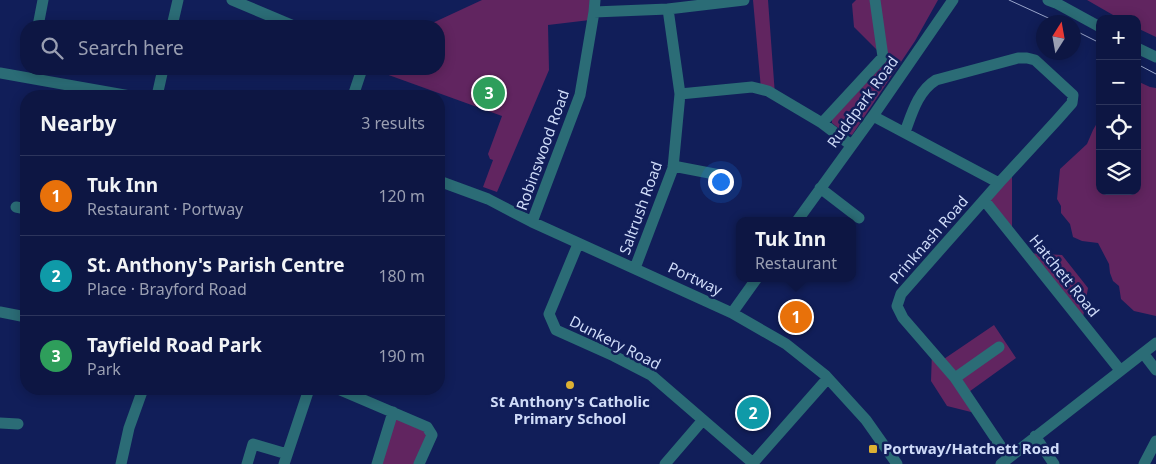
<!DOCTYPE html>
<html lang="en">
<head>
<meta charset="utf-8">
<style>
  body { margin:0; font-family:"Noto Sans",sans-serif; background:#1b234e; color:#f1f3f6 }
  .controls { position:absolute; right:15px; top:15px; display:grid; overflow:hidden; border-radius:10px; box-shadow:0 2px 12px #0003 }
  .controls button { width:45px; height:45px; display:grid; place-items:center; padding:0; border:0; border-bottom:1px solid #2d355c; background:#0d1643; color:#f1f3f6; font:25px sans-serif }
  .compass { position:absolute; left:1036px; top:15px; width:45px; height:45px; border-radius:50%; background:#0d1643; box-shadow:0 2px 12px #0003; rotate:11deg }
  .you { position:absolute; left:720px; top:181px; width:18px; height:18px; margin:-12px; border:4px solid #fff; border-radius:50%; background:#1a73e8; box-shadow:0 0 0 8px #1a73e833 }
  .badge { display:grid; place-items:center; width:32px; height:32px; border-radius:50%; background:#ddb133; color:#fff; font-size:16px; font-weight:700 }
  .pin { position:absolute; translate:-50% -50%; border:2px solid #fff; box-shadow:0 1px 5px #0006 }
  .popup { position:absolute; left:736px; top:217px; width:120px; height:65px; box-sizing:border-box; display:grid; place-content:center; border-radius:10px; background:#0d1643; filter:drop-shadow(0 1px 4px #0005); font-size:16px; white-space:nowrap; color:#9a9fb2 }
  .popup b { font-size:19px; color:#f1f3f6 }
  .popup::after { content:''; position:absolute; left:50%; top:100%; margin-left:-10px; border:10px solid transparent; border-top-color:#0d1643 }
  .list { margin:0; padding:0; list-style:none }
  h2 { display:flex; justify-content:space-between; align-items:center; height:65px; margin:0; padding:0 20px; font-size:21px }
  h2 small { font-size:16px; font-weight:400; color:#9a9fb2 }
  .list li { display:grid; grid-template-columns:32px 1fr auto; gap:15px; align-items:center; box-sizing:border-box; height:80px; padding:0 20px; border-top:1px solid #2d355c }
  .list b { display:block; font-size:19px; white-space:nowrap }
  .list p { margin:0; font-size:16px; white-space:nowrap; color:#9a9fb2 }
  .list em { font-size:16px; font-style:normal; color:#9a9fb2 }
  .icon { flex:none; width:28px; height:28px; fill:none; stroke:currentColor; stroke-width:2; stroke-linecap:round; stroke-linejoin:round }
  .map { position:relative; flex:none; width:1156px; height:464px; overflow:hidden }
  .search { position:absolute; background:#0d1643; box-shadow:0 2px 12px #0003; left:20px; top:20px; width:425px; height:55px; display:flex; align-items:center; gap:12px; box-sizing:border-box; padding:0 18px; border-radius:20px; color:#9a9fb2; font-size:19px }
  .panel { position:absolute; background:#0d1643; box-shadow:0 2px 12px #0003; left:20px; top:90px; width:425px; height:305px; border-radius:20px }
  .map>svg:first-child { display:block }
  .green { fill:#612560 }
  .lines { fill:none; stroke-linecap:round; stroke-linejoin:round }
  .minor { stroke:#2b6c76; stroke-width:11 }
  .tram { stroke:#99a5cb; stroke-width:1 }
  .poi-dot { fill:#ddb133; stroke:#111e59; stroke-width:2 }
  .labels { text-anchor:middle; stroke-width:5; stroke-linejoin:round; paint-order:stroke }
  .street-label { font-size:15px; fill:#cfdbf8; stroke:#111e59 }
  .poi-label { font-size:15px; font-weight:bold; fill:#cfdbf8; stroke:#111e59 }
</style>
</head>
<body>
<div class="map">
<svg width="1156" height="464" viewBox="0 0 1156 464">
  <rect width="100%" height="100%" fill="#111e59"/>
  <path class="green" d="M482,0h110l-2,20 -42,5 1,45 -52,122 -14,-5 10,-27 -3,-1 -2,-5 14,-38 -130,-47h67v-43h-13z
    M753,0h15l7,95 -14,-6z
    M856,0h14l9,52 -25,-25 -2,-23z
    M879,0h59l-23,41 -63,94 -11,-5 -9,-7v-4l54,-57z
    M1087,0h69v37l-19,-9v-9h-17z
    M1137,81l13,6 6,1v228l-22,-5 -13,-12 -2,-13 -6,-5 -3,-8 -1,-9 -11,-21 -16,-2 -9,-4 -3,-13 -9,-11v-7l-4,-7 3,-30 27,-25 6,-14 7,-12v73h37z
    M1012,169v66l-28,-35z
    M1026,253l36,2 26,33 -6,35z
    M994,325l22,33 -50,36 13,20 -32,-8 -16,-25 1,-30 9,10z
    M393,412l38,18 -12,34h-42z"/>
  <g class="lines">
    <path class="minor" d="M232,0l62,26
      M1048,0l8,3 44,24
      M594,12l74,-3 76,-9
      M38,26l5,-26
      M172,26l6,-26
      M1137,48l19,9
      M0,73l130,23
      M680,94l72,-7 16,4 54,32 29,22
      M157,96l6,-27
      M353,96l9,-27
      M873,116l126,67 -98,111 -4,12 6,12 52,60 53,79
      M822,123l61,-66 -8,-57
      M905,132c7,-19 13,-41 31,-52l82,-22h9l8,2 38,35 -1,8 -15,17 -58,63
      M673,166l52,10
      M439,181l49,18 44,23 200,91 54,31 39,31 41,45 31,44
      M820,188l39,30
      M984,200l136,170
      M16,207l10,2
      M797,221l76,-105 80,-116
      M532,222l48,-127 14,-83 1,-12
      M578,244l-29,70 7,16 58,26 37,19 103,89
      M635,268l38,-100 7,-74 -12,-85
      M0,312l26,5
      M732,313l25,-35
      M1143,353l13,17
      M955,378l44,-31
      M338,389l89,38 5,8 -13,29
      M0,423l18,1
      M1035,436l19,28
      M753,463l75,-85
      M121,464l8,-36 14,-39
      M247,464l6,-20 34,10
      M284,464l25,-75
      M377,464l16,-52
      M665,464l37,-43
      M1001,464l155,-121
      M1144,464l12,-23"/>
    <path class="tram" d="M1009,0l48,22
      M1074,30l26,13
      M1137,64l19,10"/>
  </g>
  <g class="poi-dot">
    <circle cx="570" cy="385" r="5"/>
    <rect x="868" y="444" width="10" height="10" rx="2.5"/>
  </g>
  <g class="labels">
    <g class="street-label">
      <text transform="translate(863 102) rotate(-54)" y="5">Ruddpark Road</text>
      <text transform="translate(543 150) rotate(-70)" y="5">Robinswood Road</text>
      <text transform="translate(641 208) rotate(-70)" y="5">Saltrush Road</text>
      <text transform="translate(929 240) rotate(-49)" y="5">Prinknash Road</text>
      <text transform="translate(1064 276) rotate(51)" y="5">Hatchett Road</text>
      <text transform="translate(695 279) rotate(25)" y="5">Portway</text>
      <text transform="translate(615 343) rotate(27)" y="5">Dunkery Road</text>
    </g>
    <g class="poi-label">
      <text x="570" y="407">St Anthony's Catholic<tspan x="570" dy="17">Primary School</tspan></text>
      <text x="883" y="454" text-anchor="start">Portway/Hatchett Road</text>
    </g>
  </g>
</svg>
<div class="controls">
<button>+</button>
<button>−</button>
<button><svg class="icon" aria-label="locate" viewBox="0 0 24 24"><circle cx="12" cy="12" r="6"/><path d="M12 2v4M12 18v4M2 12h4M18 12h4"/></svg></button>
<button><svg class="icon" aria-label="layers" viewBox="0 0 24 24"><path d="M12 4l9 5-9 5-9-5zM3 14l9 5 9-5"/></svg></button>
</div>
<svg class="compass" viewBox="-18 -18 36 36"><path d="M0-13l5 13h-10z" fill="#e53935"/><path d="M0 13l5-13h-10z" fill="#9a9fb2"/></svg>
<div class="you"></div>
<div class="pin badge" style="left:796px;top:317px;background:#e8710a">1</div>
<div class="popup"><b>Tuk Inn</b>Restaurant</div>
<div class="pin badge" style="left:753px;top:413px;background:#0f9aa8">2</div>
<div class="pin badge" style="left:489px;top:93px;background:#2e9e5b">3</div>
<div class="search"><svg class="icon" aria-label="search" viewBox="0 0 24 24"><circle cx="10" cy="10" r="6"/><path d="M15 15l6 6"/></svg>Search here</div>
<section class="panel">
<h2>Nearby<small>3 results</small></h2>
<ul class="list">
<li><span class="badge" style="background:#e8710a">1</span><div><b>Tuk Inn</b><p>Restaurant · Portway</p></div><em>120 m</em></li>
<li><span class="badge" style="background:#0f9aa8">2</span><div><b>St. Anthony's Parish Centre</b><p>Place · Brayford Road</p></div><em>180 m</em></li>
<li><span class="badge" style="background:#2e9e5b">3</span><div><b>Tayfield Road Park</b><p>Park</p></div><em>190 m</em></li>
</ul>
</section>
</div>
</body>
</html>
